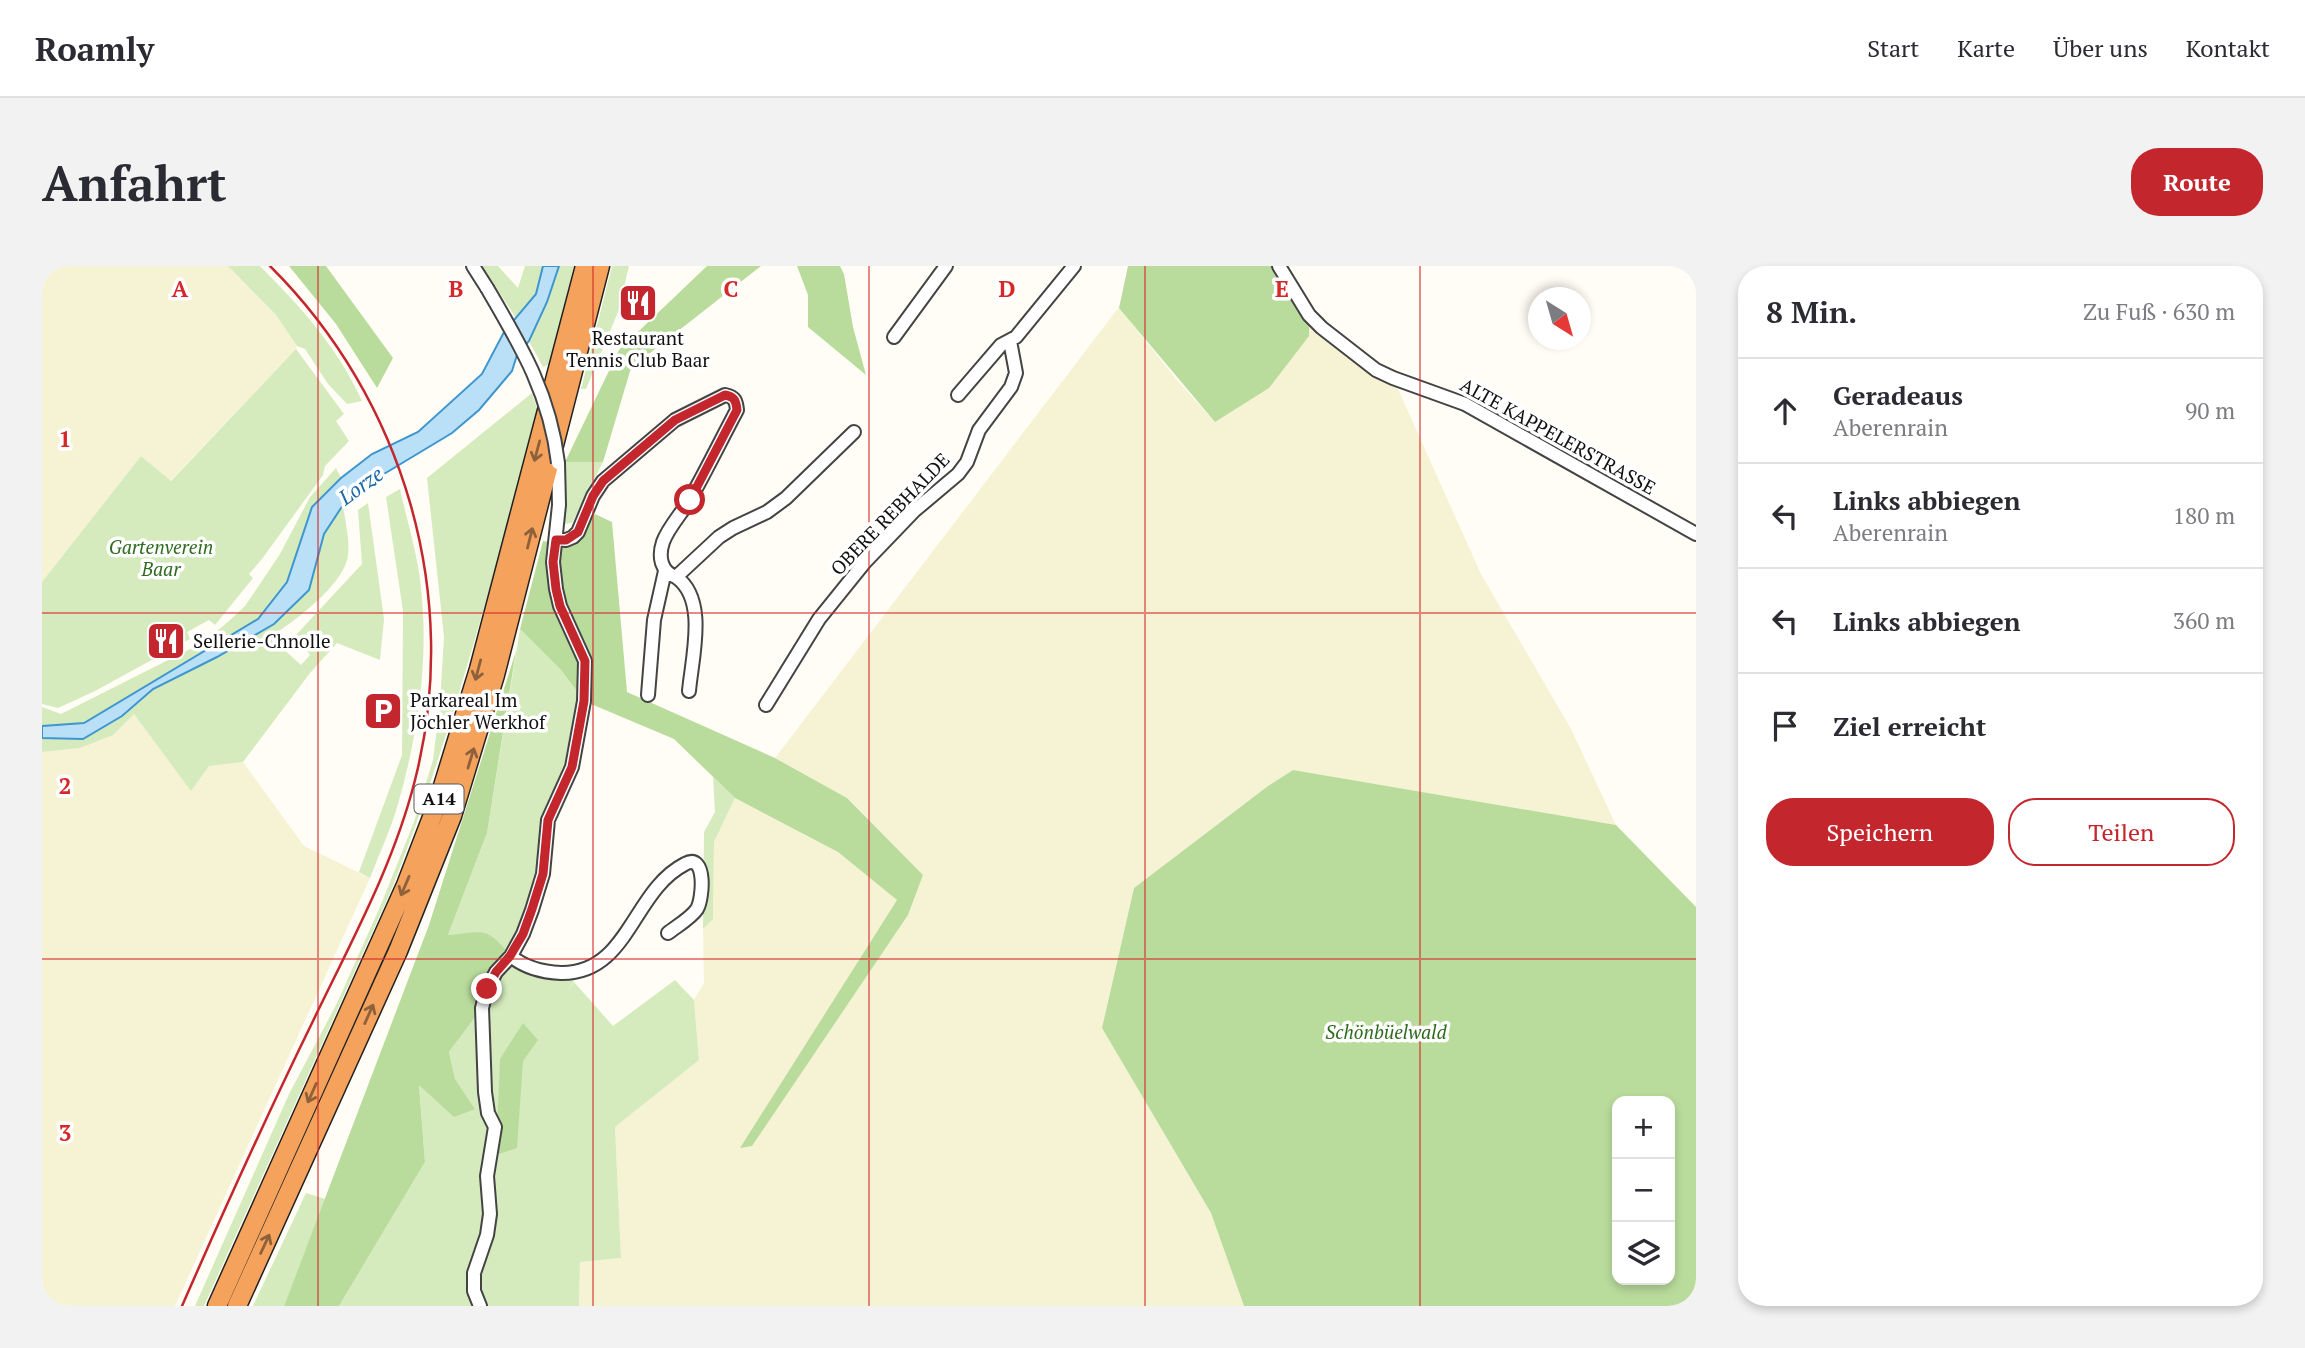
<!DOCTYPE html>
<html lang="de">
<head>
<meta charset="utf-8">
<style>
  body { margin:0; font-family:"PT Serif",serif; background:#f2f2f3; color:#2b2b33 }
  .controls { position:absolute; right:21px; bottom:21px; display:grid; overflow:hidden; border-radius:14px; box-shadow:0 4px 10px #0003 }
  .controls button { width:63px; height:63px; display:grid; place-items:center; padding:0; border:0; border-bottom:2px solid #e1e1e2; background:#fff; color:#2b2b33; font:35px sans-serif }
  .compass { position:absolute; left:1486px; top:21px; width:63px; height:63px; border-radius:50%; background:#fff; box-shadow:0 4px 10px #0003; rotate:143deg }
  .stop { position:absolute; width:21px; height:21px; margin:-16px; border:5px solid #c4262e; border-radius:50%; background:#fff }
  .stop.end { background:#c4262e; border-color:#fff; box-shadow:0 2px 7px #0008 }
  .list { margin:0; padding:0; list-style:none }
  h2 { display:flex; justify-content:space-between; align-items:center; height:91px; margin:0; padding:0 28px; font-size:30px }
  h2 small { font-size:23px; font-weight:400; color:#7c7c81 }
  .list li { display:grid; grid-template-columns:46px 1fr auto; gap:21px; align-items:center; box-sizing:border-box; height:105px; padding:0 28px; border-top:2px solid #e1e1e2 }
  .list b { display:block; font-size:26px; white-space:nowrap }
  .list p { margin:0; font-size:23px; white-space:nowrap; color:#7c7c81 }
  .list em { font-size:23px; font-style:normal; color:#7c7c81 }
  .actions { display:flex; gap:14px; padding:21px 28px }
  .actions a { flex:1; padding:16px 0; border:2px solid #c4262e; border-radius:28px; text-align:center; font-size:24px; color:#c4262e }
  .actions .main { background:#c4262e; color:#fff }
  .icon { flex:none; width:38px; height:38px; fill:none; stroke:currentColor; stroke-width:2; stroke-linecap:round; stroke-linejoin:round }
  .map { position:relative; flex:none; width:1654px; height:1040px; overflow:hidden; border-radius:28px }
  header { display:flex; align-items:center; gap:42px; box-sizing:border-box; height:98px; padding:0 35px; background:#fff; border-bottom:2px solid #e1e1e2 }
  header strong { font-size:33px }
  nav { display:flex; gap:38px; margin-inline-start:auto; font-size:24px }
  .intro { display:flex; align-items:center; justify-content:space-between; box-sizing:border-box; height:168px; padding:0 42px }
  h1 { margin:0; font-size:49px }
  .button { padding:18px 32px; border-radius:28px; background:#c4262e; color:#fff; font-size:24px; font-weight:700 }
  main { display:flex; gap:42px; padding:0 42px }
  aside { flex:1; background:#fff; border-radius:28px; box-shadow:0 4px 10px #0003 }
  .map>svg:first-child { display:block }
  .farmland { fill:#f6f3d4 }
  .green { fill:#d5ebbd }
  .forest { fill:#b9dc9c; fill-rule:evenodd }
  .water { fill:#b9e0f7; stroke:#3f96cf; stroke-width:2 }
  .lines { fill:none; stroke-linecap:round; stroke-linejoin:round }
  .minor-casing { stroke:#444; stroke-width:16 }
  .highway-casing { stroke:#222; stroke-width:21 }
  .minor { stroke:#fff; stroke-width:12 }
  .highway { stroke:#f5a25d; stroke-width:18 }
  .rail { stroke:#c4262e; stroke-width:2.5 }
  .minor-bridge-casing { stroke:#444; stroke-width:16; stroke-linecap:butt }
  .minor-bridge { stroke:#fff; stroke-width:12 }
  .oneway { stroke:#8e613b }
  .route { stroke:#c4262e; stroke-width:9 }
  .grid { fill:none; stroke:#d62828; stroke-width:2; stroke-opacity:0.55 }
  .labels { text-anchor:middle; stroke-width:7; stroke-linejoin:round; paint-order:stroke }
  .shield { fill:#fff; stroke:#585858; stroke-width:2 }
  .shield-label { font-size:18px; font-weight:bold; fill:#111 }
  .poi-label { font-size:19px; fill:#111; stroke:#fff; text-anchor:start }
  .street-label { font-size:19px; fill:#111; stroke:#fff }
  .park-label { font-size:19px; font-style:italic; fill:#2f6b1f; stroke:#fff }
  .water-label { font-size:21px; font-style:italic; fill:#1768a6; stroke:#fff }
  .grid-label { font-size:23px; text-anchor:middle; font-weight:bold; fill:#d62828; stroke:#fff; stroke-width:7; stroke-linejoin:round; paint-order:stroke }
</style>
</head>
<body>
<header>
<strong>Roamly</strong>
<nav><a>Start</a><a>Karte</a><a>Über uns</a><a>Kontakt</a></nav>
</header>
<div class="intro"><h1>Anfahrt</h1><a class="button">Route</a></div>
<main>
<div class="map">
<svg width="1654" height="1040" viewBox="0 0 1654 1040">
  <rect width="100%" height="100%" fill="#fffdf5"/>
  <path class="farmland" d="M0,0h186l48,49 21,31 -1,3 -126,132 -29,-25 -99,126z
    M1077,41l57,72 39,43 94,-107 84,63 88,196 90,155 45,96 -323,-55 -25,16 -134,102 -32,140 109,185 33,93h-665l1,-44 41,-4 -6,-131 84,-67 -5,-60 10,-17 -1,-54 10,-11 1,-76 21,-44 103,54 60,48 -156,247 10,-2 156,-230 15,-40 -76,-77 -72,-40z
    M92,448l57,76 18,-24 34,-4 61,84 66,32 -195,428h-133v-554l38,-4z"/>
  <path class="green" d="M186,0h32c41,41 78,82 102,135l-15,3 -19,-20 -23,-35 -8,-3 -21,-31z
    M440,0h16l20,22 7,-22h18l-7,28 -20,24z
    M517,0h15l-24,98 -7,3 -14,-26 18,-39z
    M570,0h17l-11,46 -32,77h-5z
    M254,83l48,65 -8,7 13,20 -24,25 -2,9 -61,84 -13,15 4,4 -38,47 -6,-5 -22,12 3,7 -95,52 -37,17 -16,-4v-122l99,-126 30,25z
    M490,127l7,21c-47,160 -87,324 -149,479l-186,413h-9l94,-212 48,-91 43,-96 34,-85 19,-62 7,-57 4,-66 -17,-159z
    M523,196h38l-31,61 -8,1z
    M294,202l5,10 -29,29 -25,75 -29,37 -174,104 -42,3v-19l19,7 143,-72 25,-21 16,-15 35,-52 30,-57z
    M358,223c8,36 20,73 22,110 6,68 -5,139 -24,205 -7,25 -19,50 -28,74l-11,-6 43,-117 1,-144 -17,-114z
    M326,237l16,116 -4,41 -43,-17 -27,30 -67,89 -34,4 -18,25 -57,-77 -21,21 -33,13 -38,4v-15l80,-21 31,-27 64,-32 57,-33 35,-34 15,-56 19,-29c2,16 7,34 5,50 -3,29 -54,67 -78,82l31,28 9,-10 -14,-20 66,-71 -4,-54z
    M478,363l41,41 23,31 -8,49 -20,51 -10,59 -35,96 9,7 60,8 -12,20 6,-9 39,44 62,-46 19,20 5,60 -84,67 6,131 -41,4 -1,44h-240l86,-144 -6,-78 56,25 -20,-30 -6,-27 33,-44 -34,-73 39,-102z
    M671,511l22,21 -21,44 -1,77 -10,10 1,-97 11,-20z
    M264,927l19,6 -41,107h-31z"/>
  <path class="forest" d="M247,0h37l67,92 -16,30 -41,-64z
    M665,0h54l-130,102 -28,94h-38l54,-112z
    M755,0h43l4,8 9,53 13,48 -58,-48v-32z
    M1086,0h151l30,49v21l-40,52 -54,34 -96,-114z
    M553,248l17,8 15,170 148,66 72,40 76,77 -15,40 -156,231 -12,2 157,-248 -59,-48 -103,-54 -61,-59 -90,-38 -23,-31 -41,-41 23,-88 28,4z
    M474,385l-29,182 -39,102c35,-3 38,-10 63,21l-29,52 -33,44 6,27 20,30 -21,8 -35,-32 6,77 -86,144h-55l145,-381z
    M1251,504l323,55 80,82v399h-452l-33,-93 -109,-185 32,-140 134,-102zM1575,835h53v179h-53z
    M481,757l15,17 -15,21 -6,87 -21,7 4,-96z"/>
  <path class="water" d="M501,0h16l-12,36 -18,39 -12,14 -5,16 -33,39 -27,23 -73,44 -36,28 -19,29 -15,56 -35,34 -57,33 -64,32 -31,27 -39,23 -41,-1v-12l42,-3 174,-104 29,-37 25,-75 29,-29 31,-24 46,-22 64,-58 22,-42 32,-38z"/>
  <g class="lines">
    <g class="minor-casing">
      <path id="minor" d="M431,0l14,22
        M1237,0l30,49 13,13 54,42 17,8 72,26 231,130
        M852,71l52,-71
        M916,129l43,-50 15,-8 58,-71
        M514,273l10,1 7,-3 5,-5 15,-36 10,-15 72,-61 50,-25c10,2 11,6 12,15 -16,30 -31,61 -48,91 -8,13 -21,27 -26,41 -5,15 -2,30 13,35l43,-40 14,-9 34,-16 19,-14 68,-66
        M634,311c32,22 16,80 13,114
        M606,429l6,-75 11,-49
        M724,439l53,-86 46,-57 49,-51 44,-37 9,-12 12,-32 32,-43 5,-14 -6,-32
        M469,690c14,12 31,16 50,17 68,1 71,-82 124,-109 22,-12 18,35 12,45 -6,9 -20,17 -29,24
        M438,1040l-6,-15v-18l13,-38 3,-21 -3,-38 8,-49 -7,-14 -3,-21 -3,-84 5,-19 9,-17 15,-16 12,-22 9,-24 11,-36 5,-54 24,-53 12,-66 1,-40 -25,-55 -4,-17 -3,-27 6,-57 -1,-42"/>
    </g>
    <g class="highway-casing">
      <path id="highway" d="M175,1040l189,-421 33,-86 40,-130 106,-403
        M195,1040l161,-355 54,-135 43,-141 105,-409"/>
    </g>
    <use href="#minor" class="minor"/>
    <use href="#highway" class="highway"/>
    <path class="rail" d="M140,1040c42,-96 85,-191 131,-285 38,-79 81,-157 102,-241 47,-184 -11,-381 -145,-514"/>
    <g class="minor-bridge-casing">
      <path id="minor-bridge" d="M445,22c34,58 63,106 71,175"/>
    </g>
    <use href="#minor-bridge" class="minor-bridge"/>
  </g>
  <defs><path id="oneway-shaft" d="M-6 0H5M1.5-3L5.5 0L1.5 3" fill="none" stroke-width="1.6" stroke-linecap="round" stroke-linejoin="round" transform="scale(1.75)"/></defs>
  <g class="oneway">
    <use href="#oneway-shaft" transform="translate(495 185) rotate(105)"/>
    <use href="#oneway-shaft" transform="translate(488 272) rotate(-76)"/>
    <use href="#oneway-shaft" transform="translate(436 404) rotate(105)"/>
    <use href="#oneway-shaft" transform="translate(429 492) rotate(-73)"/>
    <use href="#oneway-shaft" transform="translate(363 620) rotate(113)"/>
    <use href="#oneway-shaft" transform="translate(327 748) rotate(-66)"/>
    <use href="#oneway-shaft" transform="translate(270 827) rotate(114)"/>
    <use href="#oneway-shaft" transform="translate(223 978) rotate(-65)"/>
  </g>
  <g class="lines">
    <path class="route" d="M445,723l9,-17 14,-16 13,-22 9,-25 11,-35 5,-54 24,-53 12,-66 1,-40 -25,-55 -4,-17 -3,-27 3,-22h10l12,-8 15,-36 10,-15 72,-61 50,-25c10,2 11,6 12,15l-47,90"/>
  </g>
  <path class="grid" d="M276,0v1040M551,0v1040M827,0v1040M1103,0v1040M1378,0v1040M0,347h1654M0,693h1654"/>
  <defs>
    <g id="restaurant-square" transform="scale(2.0125)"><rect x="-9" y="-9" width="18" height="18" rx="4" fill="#c4262e" stroke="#fff"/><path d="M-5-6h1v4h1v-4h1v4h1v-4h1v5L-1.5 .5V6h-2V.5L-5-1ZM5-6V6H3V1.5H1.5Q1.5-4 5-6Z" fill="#fff"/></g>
    <g id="parking-square" transform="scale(2.0125)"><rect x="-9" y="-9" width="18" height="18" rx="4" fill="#c4262e" stroke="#fff"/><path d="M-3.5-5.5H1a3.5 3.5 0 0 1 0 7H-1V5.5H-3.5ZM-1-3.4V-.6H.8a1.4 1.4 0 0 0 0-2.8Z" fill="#fff"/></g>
  </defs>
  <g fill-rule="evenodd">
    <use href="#restaurant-square" x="596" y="37"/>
    <use href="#restaurant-square" x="124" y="375"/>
    <use href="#parking-square" x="341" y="445"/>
  </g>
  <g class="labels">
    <rect class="shield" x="372.5" y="518.5" width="49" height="29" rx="5"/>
    <g class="shield-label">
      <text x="397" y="539">A14</text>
    </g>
    <g class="poi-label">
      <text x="596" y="79" text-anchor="middle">Restaurant<tspan x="596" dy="22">Tennis Club Baar</tspan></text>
      <text x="151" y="382">Sellerie-Chnolle</text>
      <text x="368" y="441">Parkareal Im<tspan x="368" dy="22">Jöchler Werkhof</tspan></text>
    </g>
    <g class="street-label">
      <text transform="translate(1516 170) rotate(29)" y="7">ALTE KAPPELERSTRASSE</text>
      <text transform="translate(848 248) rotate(-46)" y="7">OBERE REBHALDE</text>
    </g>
    <g class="park-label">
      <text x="119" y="288">Gartenverein<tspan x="119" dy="22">Baar</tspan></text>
      <text x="1344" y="773">Schönbüelwald</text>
    </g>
    <g class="water-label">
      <text transform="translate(319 220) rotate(-36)" y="7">Lorze</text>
    </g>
  </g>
  <g class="grid-label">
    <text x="138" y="31">A</text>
    <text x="414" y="31">B</text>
    <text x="689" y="31">C</text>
    <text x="965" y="31">D</text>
    <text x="1240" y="31">E</text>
    <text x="23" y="181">1</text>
    <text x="23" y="528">2</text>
    <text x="23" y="875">3</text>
  </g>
</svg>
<div class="controls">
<button>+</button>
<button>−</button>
<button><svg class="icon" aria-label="layers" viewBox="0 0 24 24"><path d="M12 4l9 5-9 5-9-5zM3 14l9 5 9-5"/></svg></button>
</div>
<svg class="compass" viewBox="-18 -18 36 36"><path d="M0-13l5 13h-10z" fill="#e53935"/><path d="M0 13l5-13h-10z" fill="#7c7c81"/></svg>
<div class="stop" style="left:648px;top:234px"></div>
<div class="stop end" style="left:445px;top:723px"></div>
</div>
<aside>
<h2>8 Min.<small>Zu Fuß · 630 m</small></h2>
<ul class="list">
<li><svg class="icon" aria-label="ahead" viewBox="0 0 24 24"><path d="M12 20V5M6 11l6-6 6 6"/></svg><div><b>Geradeaus</b><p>Aberenrain</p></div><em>90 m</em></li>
<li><svg class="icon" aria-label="left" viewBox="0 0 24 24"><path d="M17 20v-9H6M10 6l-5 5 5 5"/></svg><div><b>Links abbiegen</b><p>Aberenrain</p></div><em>180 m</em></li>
<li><svg class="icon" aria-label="left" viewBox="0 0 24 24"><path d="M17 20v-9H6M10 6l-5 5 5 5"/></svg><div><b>Links abbiegen</b></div><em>360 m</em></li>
<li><svg class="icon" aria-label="arrive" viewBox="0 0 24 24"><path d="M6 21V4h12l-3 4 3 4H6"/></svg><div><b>Ziel erreicht</b></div></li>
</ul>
<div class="actions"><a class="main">Speichern</a><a>Teilen</a></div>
</aside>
</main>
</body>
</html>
